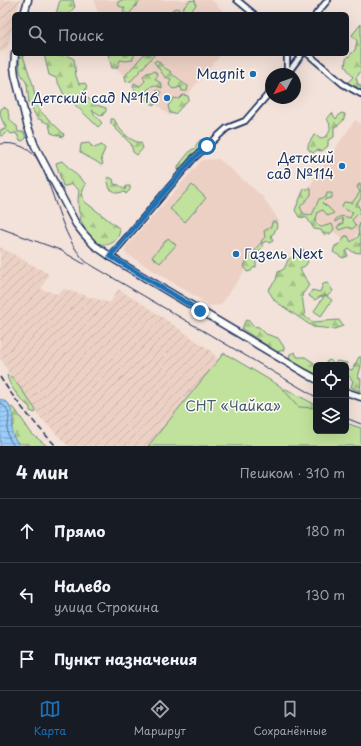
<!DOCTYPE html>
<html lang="ru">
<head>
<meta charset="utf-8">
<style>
  body { margin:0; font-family:"Playpen Sans",sans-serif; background:#20242c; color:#f1f3f6 }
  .controls { position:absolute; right:12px; bottom:12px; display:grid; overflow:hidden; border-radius:6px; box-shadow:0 4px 16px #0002 }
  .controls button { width:36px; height:36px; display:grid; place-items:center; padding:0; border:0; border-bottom:1px solid #363941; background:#171b24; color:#f1f3f6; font:20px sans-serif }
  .compass { position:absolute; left:265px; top:68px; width:36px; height:36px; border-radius:50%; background:#171b24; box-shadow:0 4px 16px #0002; rotate:229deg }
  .stop { position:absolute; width:12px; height:12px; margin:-9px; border:3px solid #1f6fb2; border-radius:50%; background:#fff }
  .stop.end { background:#1f6fb2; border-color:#fff; box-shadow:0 1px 4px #0008 }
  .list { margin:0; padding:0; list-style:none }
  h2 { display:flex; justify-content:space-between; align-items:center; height:52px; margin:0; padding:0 16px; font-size:17px }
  h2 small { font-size:13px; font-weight:400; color:#9ea1a6 }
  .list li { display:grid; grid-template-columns:26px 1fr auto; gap:12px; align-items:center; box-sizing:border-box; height:64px; padding:0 16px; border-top:1px solid #363941 }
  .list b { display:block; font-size:15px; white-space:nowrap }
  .list p { margin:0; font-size:13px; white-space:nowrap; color:#9ea1a6 }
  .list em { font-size:13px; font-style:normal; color:#9ea1a6 }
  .icon { flex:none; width:22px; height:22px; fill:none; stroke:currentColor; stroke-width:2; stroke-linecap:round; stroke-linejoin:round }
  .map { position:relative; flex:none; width:361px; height:446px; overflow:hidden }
  .search { position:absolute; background:#171b24; box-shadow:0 4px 16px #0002; left:12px; right:12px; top:12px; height:44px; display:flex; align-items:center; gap:10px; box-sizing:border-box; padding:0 14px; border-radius:6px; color:#9ea1a6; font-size:15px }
  .sheet { height:244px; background:#171b24 }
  nav { display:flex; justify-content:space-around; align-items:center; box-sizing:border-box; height:56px; border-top:1px solid #363941; background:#171b24; font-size:11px; color:#9ea1a6 }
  nav a { display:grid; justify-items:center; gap:2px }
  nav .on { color:#1f6fb2 }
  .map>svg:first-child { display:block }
  .built { fill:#ecd0c4 }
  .industrial { fill:url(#industrial-furrows) }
  .forest { fill:url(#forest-firs); stroke:#6e887d }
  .garden { fill:#c1e29c; stroke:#6e887d }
  .water { fill:url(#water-rules); stroke:#688eba }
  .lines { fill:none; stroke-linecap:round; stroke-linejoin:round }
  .shore { stroke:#4e6e9c; stroke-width:1 }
  .street-casing { stroke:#1b2f5e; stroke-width:8 }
  .secondary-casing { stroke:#1b2f5e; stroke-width:9 }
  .street { stroke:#fdfcf7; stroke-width:4.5 }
  .secondary { stroke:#fdfcf7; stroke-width:6 }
  .tram { stroke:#1b2f5e; stroke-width:1 }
  .rail { stroke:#1b2f5e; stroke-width:1.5; stroke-dasharray:6 3; stroke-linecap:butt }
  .route { stroke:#1f6fb2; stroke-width:5 }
  .poi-dot { fill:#1f6fb2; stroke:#fdfcf7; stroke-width:1.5 }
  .labels { text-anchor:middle; stroke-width:3; stroke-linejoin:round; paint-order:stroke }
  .poi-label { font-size:14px; fill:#1b2f5e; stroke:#fdfcf7; text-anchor:end }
  .park-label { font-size:14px; fill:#445c6e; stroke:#fdfcf7 }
</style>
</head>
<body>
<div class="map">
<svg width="361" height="446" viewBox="0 0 361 446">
  <defs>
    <pattern id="industrial-furrows" width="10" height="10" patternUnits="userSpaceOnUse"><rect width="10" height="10" fill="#ecd0c4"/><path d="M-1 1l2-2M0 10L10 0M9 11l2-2" fill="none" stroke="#cab3ab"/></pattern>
    <pattern id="forest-firs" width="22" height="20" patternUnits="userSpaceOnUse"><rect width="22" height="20" fill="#c1e29c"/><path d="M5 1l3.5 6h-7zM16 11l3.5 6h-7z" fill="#a5c289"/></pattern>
    <pattern id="water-rules" width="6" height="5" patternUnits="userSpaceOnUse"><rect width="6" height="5" fill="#9bcdf8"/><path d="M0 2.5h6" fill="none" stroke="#85b0d7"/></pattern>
  </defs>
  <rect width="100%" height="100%" fill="#f3e2d9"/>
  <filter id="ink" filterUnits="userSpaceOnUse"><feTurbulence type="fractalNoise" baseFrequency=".025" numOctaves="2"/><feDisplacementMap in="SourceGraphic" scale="8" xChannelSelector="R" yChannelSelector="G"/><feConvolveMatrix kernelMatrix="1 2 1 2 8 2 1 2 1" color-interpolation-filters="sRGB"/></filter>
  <g filter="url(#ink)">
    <path class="built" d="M94,0h118l14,14h-128z
      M111,54h110l-51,62 -55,-48z
      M355,120l6,4v101l-9,19 -57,-37z
      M219,159l44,38 16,24 -58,84 -10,1 -86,-53 1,-6 76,-87z"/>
    <path class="industrial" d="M0,0h20l-4,14h-2v8l-7,27 -7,4z
      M0,247l49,27 -8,15 16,5 7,-5 46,14 8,-14 31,19 39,27 23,16 7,9 -70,86h-80l-27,-28 -23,-29 -18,-31z"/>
    <path class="forest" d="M60,0h13l2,7 -7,7h-12z
      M122,0h19l-12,14h-4l-2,-2 2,-4 -6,-2 -1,-4z
      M195,0l1,5 -7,9h-20l4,-5 5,-1 2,4 9,-11z
      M361,24v47l-5,7 2,6 3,1v7l-10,-5 -3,-5 5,-5 -8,-11 1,-7 9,-9 2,-9 -5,-6z
      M44,54h20l10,5 2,17 3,8 6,-1 2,4 -4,7 13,11 10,3v3l-4,5 -10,-6 2,4 8,9 -4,4 -35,-34 -7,-15 -7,-3z
      M108,54h27l-3,6 -6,1 -6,-1 -3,8h-5z
      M144,54h11l-24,27 -5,1 -1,-6z
      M23,56l10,29 3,18 4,8 24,23 -1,3 -12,-4 -2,-9 -12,-6 -8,-15 -2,-19 -7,-12 -1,-14z
      M157,60l9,9 4,2c4,6 5,4 10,9 3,2 3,4 8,6l-1,5h-5l-1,-4 -8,2 -4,-4 2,-6 -6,-2 -11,-15z
      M155,71l3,4 -3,4 7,5v4l-9,-3 -7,6 6,7 5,-8 4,2 -2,10 -5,3 -15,-10 -6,-8 1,-4 6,3 5,-5 -2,-5 4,-3z
      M183,95l5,1 1,3 -14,15 -5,-1 -2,-7 6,-8 5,1z
      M4,107l4,3c0,7 3,13 9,16l1,6h6l2,6 -3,3 -4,-1 -1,-4 -3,-3 -4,1 -3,-3 -6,5 -2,-1v-5l6,-1 -6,-14 1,-6z
      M332,113l4,6 5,-6 4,1c0,6 -5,11 -11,13v10l-6,3v6l-6,5 -5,-1 -4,3 -5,-4v-4l6,-10h2l4,4 7,-3c4,-6 4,-11 0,-17z
      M111,119h3c6,12 14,21 27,24l2,5 -6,7 -4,-3 -2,-8 -20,-20z
      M200,140h4l1,4 -4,4 -3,1v3l-14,17 -6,1v-4l13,-16 5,-2v-3z
      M89,143l5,5 8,-3 3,4 -4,9 2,6 -2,1c-7,-6 -14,-7 -21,-13l1,-8z
      M62,161l24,23 -4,8 2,9 36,28c-1,12 -11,19 -22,14 -5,-3 -11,-9 -13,-14 -7,-11 -8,-27 -6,-39l-7,-6 -6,2h-3l-7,-23z
      M108,177l5,2 1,5 5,1 6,5 1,-4h4v4l-4,4 -2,-2 -7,1 -7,-4 -3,-10z
      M359,184l2,1v13l-4,6 4,7 -9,9 4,6 -4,3 -4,-2 -9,3 -2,-3 6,-4 -1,-5 -7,4v-2c5,-5 9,-4 15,-2l3,-6 -7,-2 -4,-4 2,-4 8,1 8,-11 -3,-5z
      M304,189h7v6l-11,12 4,7 8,1 7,-16 7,-2 1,-4h5v5l-6,1 -4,4 6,4 6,6 -6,3 -5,-6 -5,2 -3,10 6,5 11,-3 2,5 -4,5h-7l-2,-4 -7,-1 -7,-11 -8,-1 -4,-7z
      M361,221v22l-2,1 2,1v8l-8,-1 -4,-3 -3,2 2,5 -5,2 -10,-6 2,-6 6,-3 4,-7h3l3,6 8,-6 -1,-8z
      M272,222h4l1,4 -3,7 -3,2 2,6 -4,2 -2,-2 -5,2c1,5 -3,9 -7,10l-1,7 2,2v5l-3,1 -2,3 -4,1 -3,-6c3,-8 8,-9 11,-15 2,-4 2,-5 6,-8l1,-3 3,-3 -1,-6 7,-4z
      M303,249l5,12 -2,4 -6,4 9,16 -7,10 3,22 8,5 26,-2 4,6 -9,3 -21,-2 -38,-26 -7,-11 8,-10 2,-8 6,-3 4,-9z
      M328,283l5,8 -8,7 -4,-2 -6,4 -6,-4 3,-6 8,2 3,-8z
      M248,320l5,6 6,1 7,7 12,4 6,9v3l-7,2 -35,-23 3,-8z
      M295,352l2,5h8l12,8h-1v9l-27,-14 1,-6z
      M359,357h2v9l-3,11 3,2 -1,12 -9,-4 2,-6 -7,-8v-8h-19l-1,-3 4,-2 4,4 3,-3 10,2 1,6 4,1z
      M7,375l6,3 23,32 -1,3 -5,-2v-4c-8,-5 -22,-22 -23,-32z
      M286,389l30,16v6l-21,-2 -15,-18z
      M11,407l4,2 17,25 15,12h-16l-2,-2c-14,2 -18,-8 -23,-18l3,-2 5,2v-10l-4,-6z"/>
    <path class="garden" d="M192,185l14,13 -21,24 -15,-13z
      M168,238l8,7 -16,18 -8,-6z
      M325,295l7,5 -11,16 -7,-5z
      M224,353l56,33 19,21 17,1v23h30v-8l15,5v18h-213z"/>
    <path class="water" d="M0,399l8,4 5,11 -1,20 7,12h-19z"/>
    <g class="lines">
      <path class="shore" d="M0,403c15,8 6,20 8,32 1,4 4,8 6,11"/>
      <g class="street-casing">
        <path id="street" d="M237,0l17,14
          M316,14l12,-14
          M308,54l35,30 18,10
          M287,74l15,-20
          M287,74v-20
          M110,257l84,-99 33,-30 18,-7 26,-30"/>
      </g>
      <g class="secondary-casing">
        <path id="secondary" d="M24,14l4,-14
          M15,54l-1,13 1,8 12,49 8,22 41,78 7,9 11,12 23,16 188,112 11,6
          M346,392l15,5"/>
      </g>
      <use href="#street" class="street"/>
      <use href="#secondary" class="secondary"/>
      <path class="tram" d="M0,144c14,-2 26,2 36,13 20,32 23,78 50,105l230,135
        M0,228l60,22 24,14
        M346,418l15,6"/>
      <path class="rail" d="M0,377c16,25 35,47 56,69"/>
    </g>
  </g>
  <g class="lines" filter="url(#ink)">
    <path class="route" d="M200,311l-90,-55 84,-98 13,-12"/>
  </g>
  <g class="poi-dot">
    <circle cx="253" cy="74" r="4"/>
    <circle cx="167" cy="98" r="4"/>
    <circle cx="342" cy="166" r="4"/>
    <circle cx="236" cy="254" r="4"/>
  </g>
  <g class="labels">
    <g class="poi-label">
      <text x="245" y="79">Magnit</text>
      <text x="159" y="103">Детский сад №116</text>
      <text x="334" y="163">Детский<tspan x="334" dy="16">сад №114</tspan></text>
      <text x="244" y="259" text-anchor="start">Газель Next</text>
    </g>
    <g class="park-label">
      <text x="233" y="411">СНТ «Чайка»</text>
    </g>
  </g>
</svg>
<div class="controls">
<button><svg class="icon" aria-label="locate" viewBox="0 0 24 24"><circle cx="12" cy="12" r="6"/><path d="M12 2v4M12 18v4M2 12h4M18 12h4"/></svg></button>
<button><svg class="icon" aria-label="layers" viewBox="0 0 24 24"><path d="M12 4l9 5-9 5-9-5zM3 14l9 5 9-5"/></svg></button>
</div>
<svg class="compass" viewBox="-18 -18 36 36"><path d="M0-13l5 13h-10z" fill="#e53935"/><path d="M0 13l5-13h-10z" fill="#9ea1a6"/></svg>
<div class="stop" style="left:207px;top:146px"></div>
<div class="stop end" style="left:200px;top:311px"></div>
<div class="search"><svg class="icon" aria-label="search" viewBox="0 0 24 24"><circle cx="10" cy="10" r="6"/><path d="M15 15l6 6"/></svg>Поиск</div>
</div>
<section class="sheet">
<h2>4 мин<small>Пешком · 310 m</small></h2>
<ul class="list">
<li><svg class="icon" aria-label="ahead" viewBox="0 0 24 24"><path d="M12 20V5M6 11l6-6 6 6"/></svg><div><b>Прямо</b></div><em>180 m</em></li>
<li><svg class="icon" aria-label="left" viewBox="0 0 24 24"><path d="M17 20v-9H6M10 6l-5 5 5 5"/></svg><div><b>Налево</b><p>улица Строкина</p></div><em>130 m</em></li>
<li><svg class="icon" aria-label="arrive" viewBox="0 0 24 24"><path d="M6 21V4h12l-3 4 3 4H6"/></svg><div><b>Пункт назначения</b></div></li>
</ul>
</section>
<nav>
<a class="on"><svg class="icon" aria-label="map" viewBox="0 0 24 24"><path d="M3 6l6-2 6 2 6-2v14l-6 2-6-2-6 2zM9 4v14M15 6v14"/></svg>Карта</a>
<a><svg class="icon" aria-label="directions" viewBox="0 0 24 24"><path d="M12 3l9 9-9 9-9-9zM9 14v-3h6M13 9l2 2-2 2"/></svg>Маршрут</a>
<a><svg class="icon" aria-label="saved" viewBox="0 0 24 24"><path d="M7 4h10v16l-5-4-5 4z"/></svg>Сохранённые</a>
</nav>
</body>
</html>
